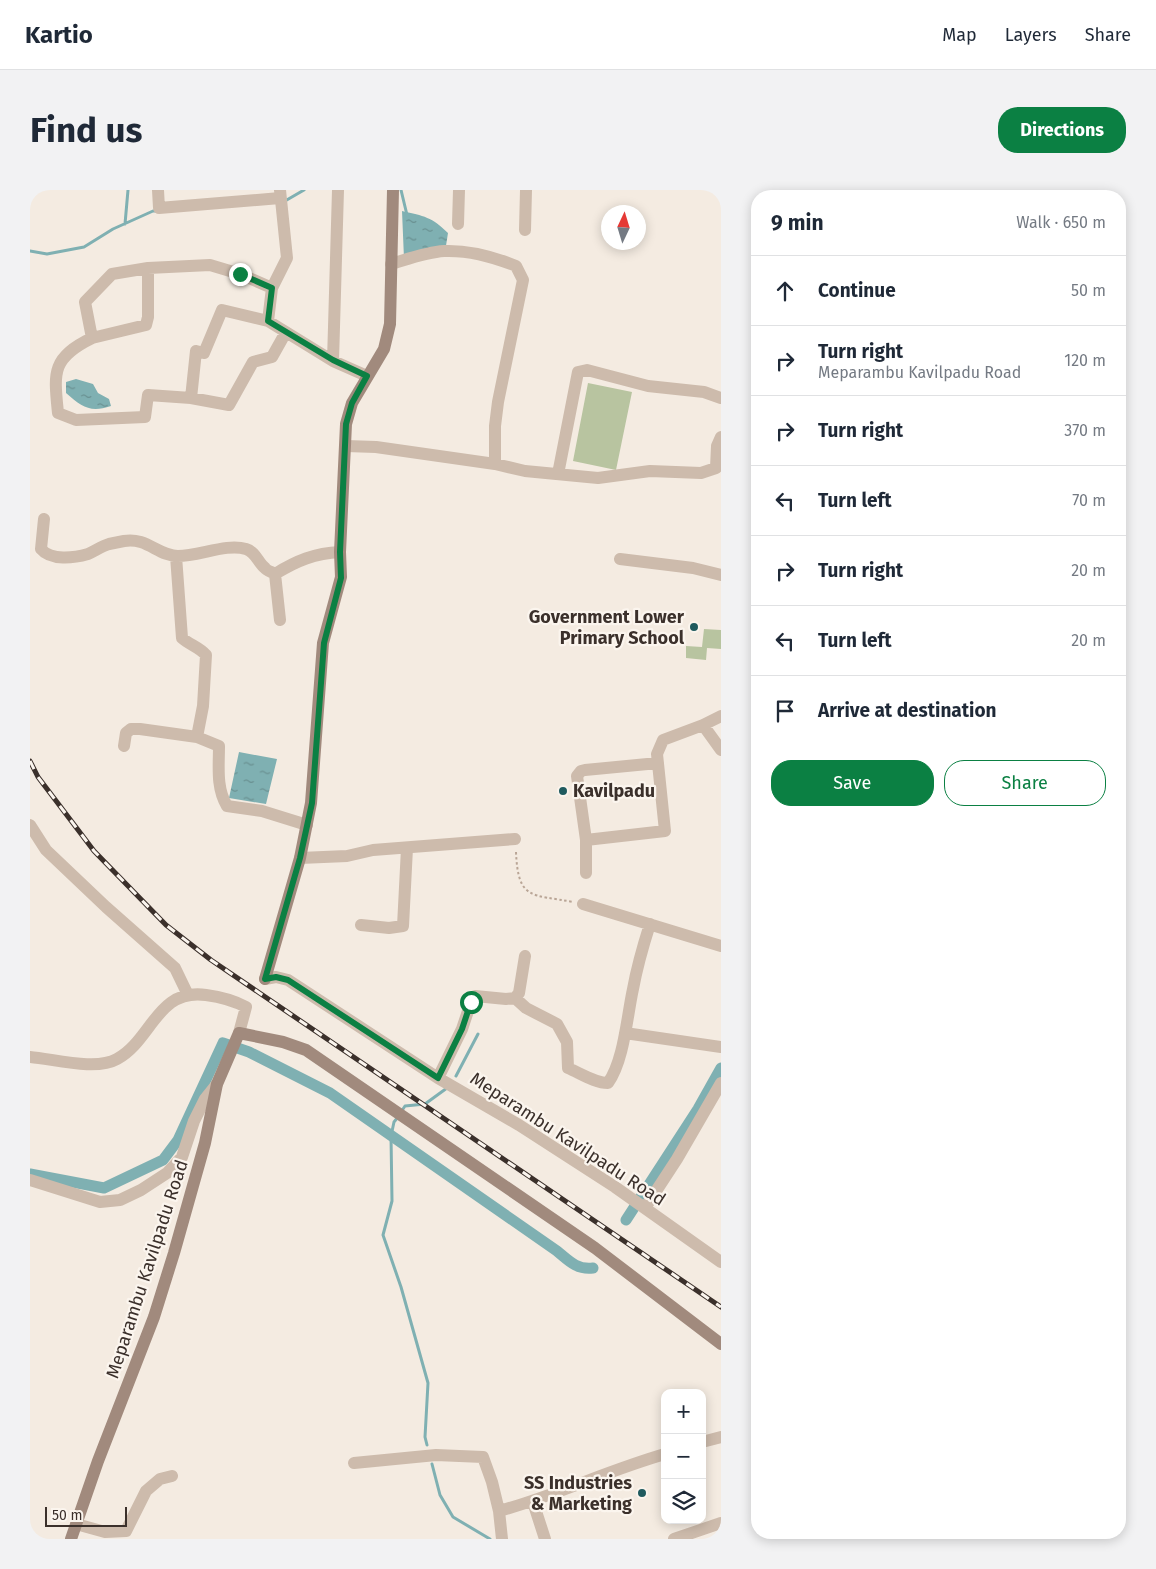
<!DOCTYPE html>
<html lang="en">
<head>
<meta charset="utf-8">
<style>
  body { margin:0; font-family:"Fira Sans",sans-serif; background:#f2f2f3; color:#1f2937 }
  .controls { position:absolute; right:15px; bottom:15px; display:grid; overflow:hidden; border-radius:10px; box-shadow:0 2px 12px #0003 }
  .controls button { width:45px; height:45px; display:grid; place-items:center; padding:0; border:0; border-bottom:1px solid #e0e1e3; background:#fff; color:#1f2937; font:25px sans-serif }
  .compass { position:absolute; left:571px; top:15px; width:45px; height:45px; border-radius:50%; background:#fff; box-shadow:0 2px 12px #0003; rotate:4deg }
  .scale { position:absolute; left:15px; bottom:12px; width:82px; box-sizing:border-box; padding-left:5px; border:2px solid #3b302b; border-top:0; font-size:14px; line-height:18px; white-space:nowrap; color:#3b302b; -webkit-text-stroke:4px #fbf5ee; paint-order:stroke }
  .stop { position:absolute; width:15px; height:15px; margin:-11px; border:4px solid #0b8043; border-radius:50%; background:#fff }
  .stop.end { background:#0b8043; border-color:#fff; box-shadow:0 1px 5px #0008 }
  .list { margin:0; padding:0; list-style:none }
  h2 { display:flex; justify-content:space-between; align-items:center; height:65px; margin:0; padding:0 20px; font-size:21px }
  h2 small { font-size:16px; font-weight:400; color:#747a83 }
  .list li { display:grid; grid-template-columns:32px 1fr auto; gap:15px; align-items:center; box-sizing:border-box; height:70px; padding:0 20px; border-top:1px solid #e0e1e3 }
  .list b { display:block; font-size:19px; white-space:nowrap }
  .list p { margin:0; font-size:16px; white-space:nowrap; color:#747a83 }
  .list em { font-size:16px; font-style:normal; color:#747a83 }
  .actions { display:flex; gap:10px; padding:15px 20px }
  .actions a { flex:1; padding:11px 0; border:1px solid #0b8043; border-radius:20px; text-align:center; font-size:18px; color:#0b8043 }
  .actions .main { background:#0b8043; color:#fff }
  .icon { flex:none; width:28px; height:28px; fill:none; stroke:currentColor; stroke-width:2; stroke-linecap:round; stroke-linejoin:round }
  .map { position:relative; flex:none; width:691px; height:1349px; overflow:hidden; border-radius:20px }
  header { display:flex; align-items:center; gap:30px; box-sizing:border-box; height:70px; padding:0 25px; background:#fff; border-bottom:1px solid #e0e1e3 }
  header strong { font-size:24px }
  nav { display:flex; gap:28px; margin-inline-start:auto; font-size:18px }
  .intro { display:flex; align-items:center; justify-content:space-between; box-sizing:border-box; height:120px; padding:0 30px }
  h1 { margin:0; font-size:35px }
  .button { padding:12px 22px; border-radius:20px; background:#0b8043; color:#fff; font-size:18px; font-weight:700 }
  main { display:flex; gap:30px; padding:0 30px }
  aside { flex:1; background:#fff; border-radius:20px; box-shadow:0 2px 12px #0003 }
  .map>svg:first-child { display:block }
  .green { fill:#b8c4a0 }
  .water { fill:url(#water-ripples) }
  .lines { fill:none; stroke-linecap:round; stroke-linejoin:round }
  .stream { stroke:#7fb0b2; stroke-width:3 }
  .canal { stroke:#7fb0b2; stroke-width:11 }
  .path { stroke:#b9a596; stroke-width:2; stroke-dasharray:2.5 2.5; stroke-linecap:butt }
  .street { stroke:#cdbbac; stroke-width:12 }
  .secondary { stroke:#a18a7d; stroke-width:12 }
  .rail-casing { stroke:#3b302b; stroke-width:5 }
  .rail { stroke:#fbf5ee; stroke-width:3; stroke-dasharray:9; stroke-linecap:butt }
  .route { stroke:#0b8043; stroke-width:6 }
  .poi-dot { fill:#1f5a5e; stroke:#fbf5ee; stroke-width:2 }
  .labels { text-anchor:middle; stroke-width:4.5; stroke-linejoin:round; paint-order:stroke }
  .poi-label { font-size:18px; font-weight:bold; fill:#3b302b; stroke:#fbf5ee; text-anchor:end }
  .street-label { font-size:18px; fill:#3b302b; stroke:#fbf5ee }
</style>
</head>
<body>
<header>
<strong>Kartio</strong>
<nav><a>Map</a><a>Layers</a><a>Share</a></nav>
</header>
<div class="intro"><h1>Find us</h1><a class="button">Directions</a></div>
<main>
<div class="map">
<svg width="691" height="1349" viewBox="0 0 691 1349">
  <defs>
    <pattern id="water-ripples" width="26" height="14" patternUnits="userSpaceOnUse" patternTransform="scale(1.25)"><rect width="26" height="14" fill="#7fb0b2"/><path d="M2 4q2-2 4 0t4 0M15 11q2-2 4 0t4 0" fill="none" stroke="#699091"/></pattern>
  </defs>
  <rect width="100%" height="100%" fill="#f4ebe1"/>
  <path class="green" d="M558,193l44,9 -16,78 -43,-9z
    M674,439l17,1v19l-14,-1 -1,12 -20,-2v-12l16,1z"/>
  <path class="water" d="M372,21c22,5 30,6 46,22l-3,19 -41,7z
    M46,189l17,5 5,9 11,6 2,7c-21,7 -29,1 -45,-13v-11z
    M209,562l38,7 -11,45 -37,-6z"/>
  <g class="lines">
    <path class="stream" d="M371,0l6,25
      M255,11l19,-11
      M95,34l3,-34
      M0,61l17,3 37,-7 29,-18 40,-18h4
      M426,886l22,-42
      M371,922l4,-6 20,-2 22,-16
      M368,927l-4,5 -3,14 1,65 -9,34 18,52 27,96 -3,54 2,8
      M402,1274l8,31 13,22 37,22"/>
    <path class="canal" d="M0,984l74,14 59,-28 15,-20 45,-97 26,9 81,41 227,158c12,10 20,19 36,17
      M596,1030l72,-111 23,-41"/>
    <path class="path" d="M486,662c2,49 16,42 57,50"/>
    <path class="street" d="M128,0l1,18 121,-10
      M428,34l1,-34
      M495,40l1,-40
      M361,74c17,-5 36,-12 53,-13 24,-1 50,6 72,15l7,14 -25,122 -3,24v38
      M118,78l-36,6 -27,28 7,36 54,-13 2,-8v-49l62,-3 30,9 32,14 -4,33 65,40 34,15
      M242,98l15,-30 -7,-68
      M62,148c-41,20 -38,35 -34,75l18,7 69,-3 3,-22 43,3 5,-47 8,2 18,-43 46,11
      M303,171l5,-171
      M161,208l38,7 24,-43 19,-5 14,-25
      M316,256l30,1 119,17 30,7 73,7 52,-7 51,2 15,-5 1,-22 4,-9
      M528,284l20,-102 9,-2 61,16 56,6 17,6
      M14,329l-3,30c10,12 33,9 47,5 7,-3 14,-8 21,-10 5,-1 10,-2 15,-3 23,-4 34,15 54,15 21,0 49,-13 68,-7 10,3 12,14 19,19 2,3 7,4 10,6 21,-13 40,-21 65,-22
      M146,366l6,82c8,7 17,9 24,17l-3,51 -6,31
      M590,369l73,9 28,7
      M245,384l5,46
      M673,535l18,25
      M94,556l2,-13 5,-4h9l57,8 22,9c0,20 -3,42 8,60l35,5 45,14
      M0,635l16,25 60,57 69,61 13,27
      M556,650l-9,-64 4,-5 4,-1 73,-7
      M270,668l47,-2 26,-6 142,-11
      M556,683v-33l79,-9 -8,-77 6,-14 40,-15 18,-9
      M553,714l138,42
      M331,735l28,3 14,-2 4,-78
      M235,789l11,-2 12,3 150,98 81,47 96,62 106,75
      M485,808l11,10 31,16 10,18 1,26c12,5 27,15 40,15 16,-22 19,-67 25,-94 4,-22 10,-43 17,-65
      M595,843l96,14
      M0,867c24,2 66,14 87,2 35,-19 40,-71 89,-64 15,2 27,5 40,12l-7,26
      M408,888l24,-49 9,-27 4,-6 31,3 9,-1 4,-5 6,-37
      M0,990l70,22 20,-2 21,-10 26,-17 15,-16 12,-36 11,-22 12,-15
      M615,1018l32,-49 44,-76
      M672,1252l19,-5
      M324,1273l82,-8 47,2 9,25 7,29c56,-15 110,-41 166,-57
      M503,1312l12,37
      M469,1321l3,28
      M46,1334l29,8 21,-1 20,-40 14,-12 12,-3
      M644,1349l47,-16"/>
    <path class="secondary" d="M235,789l35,-121 11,-55 12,-160 18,-66 -1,-25 6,-128 6,-21 32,-54 6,-25 3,-134
      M41,1349l27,-78 56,-144 20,-64 31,-110 12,-59 22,-51 44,9 23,8 289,198 126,96"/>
    <g class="rail-casing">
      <path id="rail" d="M0,571l8,16 56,74 72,74 45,35 510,347"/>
    </g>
    <use href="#rail" class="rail"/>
  </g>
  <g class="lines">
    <path class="route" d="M210,84l32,14 -4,33 65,39 34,16 -15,27 -6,21 -6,128 1,26 -17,65 -12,160 -12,55 -35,121 11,-2 12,3 150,98 24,-49 9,-27"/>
  </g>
  <g class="poi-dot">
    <circle cx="664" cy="437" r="5"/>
    <circle cx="533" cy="601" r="5"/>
    <circle cx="612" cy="1303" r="5"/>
  </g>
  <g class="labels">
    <g class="poi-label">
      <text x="654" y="433">Government Lower<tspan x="654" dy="21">Primary School</tspan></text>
      <text x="543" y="607" text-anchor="start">Kavilpadu</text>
      <text x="602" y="1299">SS Industries<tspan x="602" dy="21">&amp; Marketing</tspan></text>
    </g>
    <g class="street-label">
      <text transform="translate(538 949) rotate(33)" y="6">Meparambu Kavilpadu Road</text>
      <text transform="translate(117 1079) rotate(-72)" y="6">Meparambu Kavilpadu Road</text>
    </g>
  </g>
</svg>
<div class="controls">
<button>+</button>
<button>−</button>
<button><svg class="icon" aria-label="layers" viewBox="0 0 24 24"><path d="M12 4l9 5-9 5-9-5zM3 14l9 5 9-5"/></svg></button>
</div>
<svg class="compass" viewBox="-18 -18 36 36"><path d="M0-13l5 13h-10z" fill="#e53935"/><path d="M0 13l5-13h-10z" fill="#747a83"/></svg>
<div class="scale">50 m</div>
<div class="stop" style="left:441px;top:812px"></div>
<div class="stop end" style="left:210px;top:84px"></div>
</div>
<aside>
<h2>9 min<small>Walk · 650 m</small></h2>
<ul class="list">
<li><svg class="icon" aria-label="ahead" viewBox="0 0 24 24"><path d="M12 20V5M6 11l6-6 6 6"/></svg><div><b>Continue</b></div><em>50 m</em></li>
<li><svg class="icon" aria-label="right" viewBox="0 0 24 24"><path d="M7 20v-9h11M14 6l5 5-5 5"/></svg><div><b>Turn right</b><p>Meparambu Kavilpadu Road</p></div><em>120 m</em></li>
<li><svg class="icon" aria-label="right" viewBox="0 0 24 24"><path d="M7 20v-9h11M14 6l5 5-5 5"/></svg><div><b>Turn right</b></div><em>370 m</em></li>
<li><svg class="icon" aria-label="left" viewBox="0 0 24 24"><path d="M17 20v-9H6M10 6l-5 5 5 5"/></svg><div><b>Turn left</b></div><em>70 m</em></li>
<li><svg class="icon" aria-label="right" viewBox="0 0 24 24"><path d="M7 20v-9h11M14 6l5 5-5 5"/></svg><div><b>Turn right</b></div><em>20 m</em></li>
<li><svg class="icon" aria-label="left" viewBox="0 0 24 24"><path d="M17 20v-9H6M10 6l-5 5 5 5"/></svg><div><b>Turn left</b></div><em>20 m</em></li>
<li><svg class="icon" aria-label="arrive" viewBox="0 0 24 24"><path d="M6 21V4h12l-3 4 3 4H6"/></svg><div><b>Arrive at destination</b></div></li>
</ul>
<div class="actions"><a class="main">Save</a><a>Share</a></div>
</aside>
</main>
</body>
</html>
